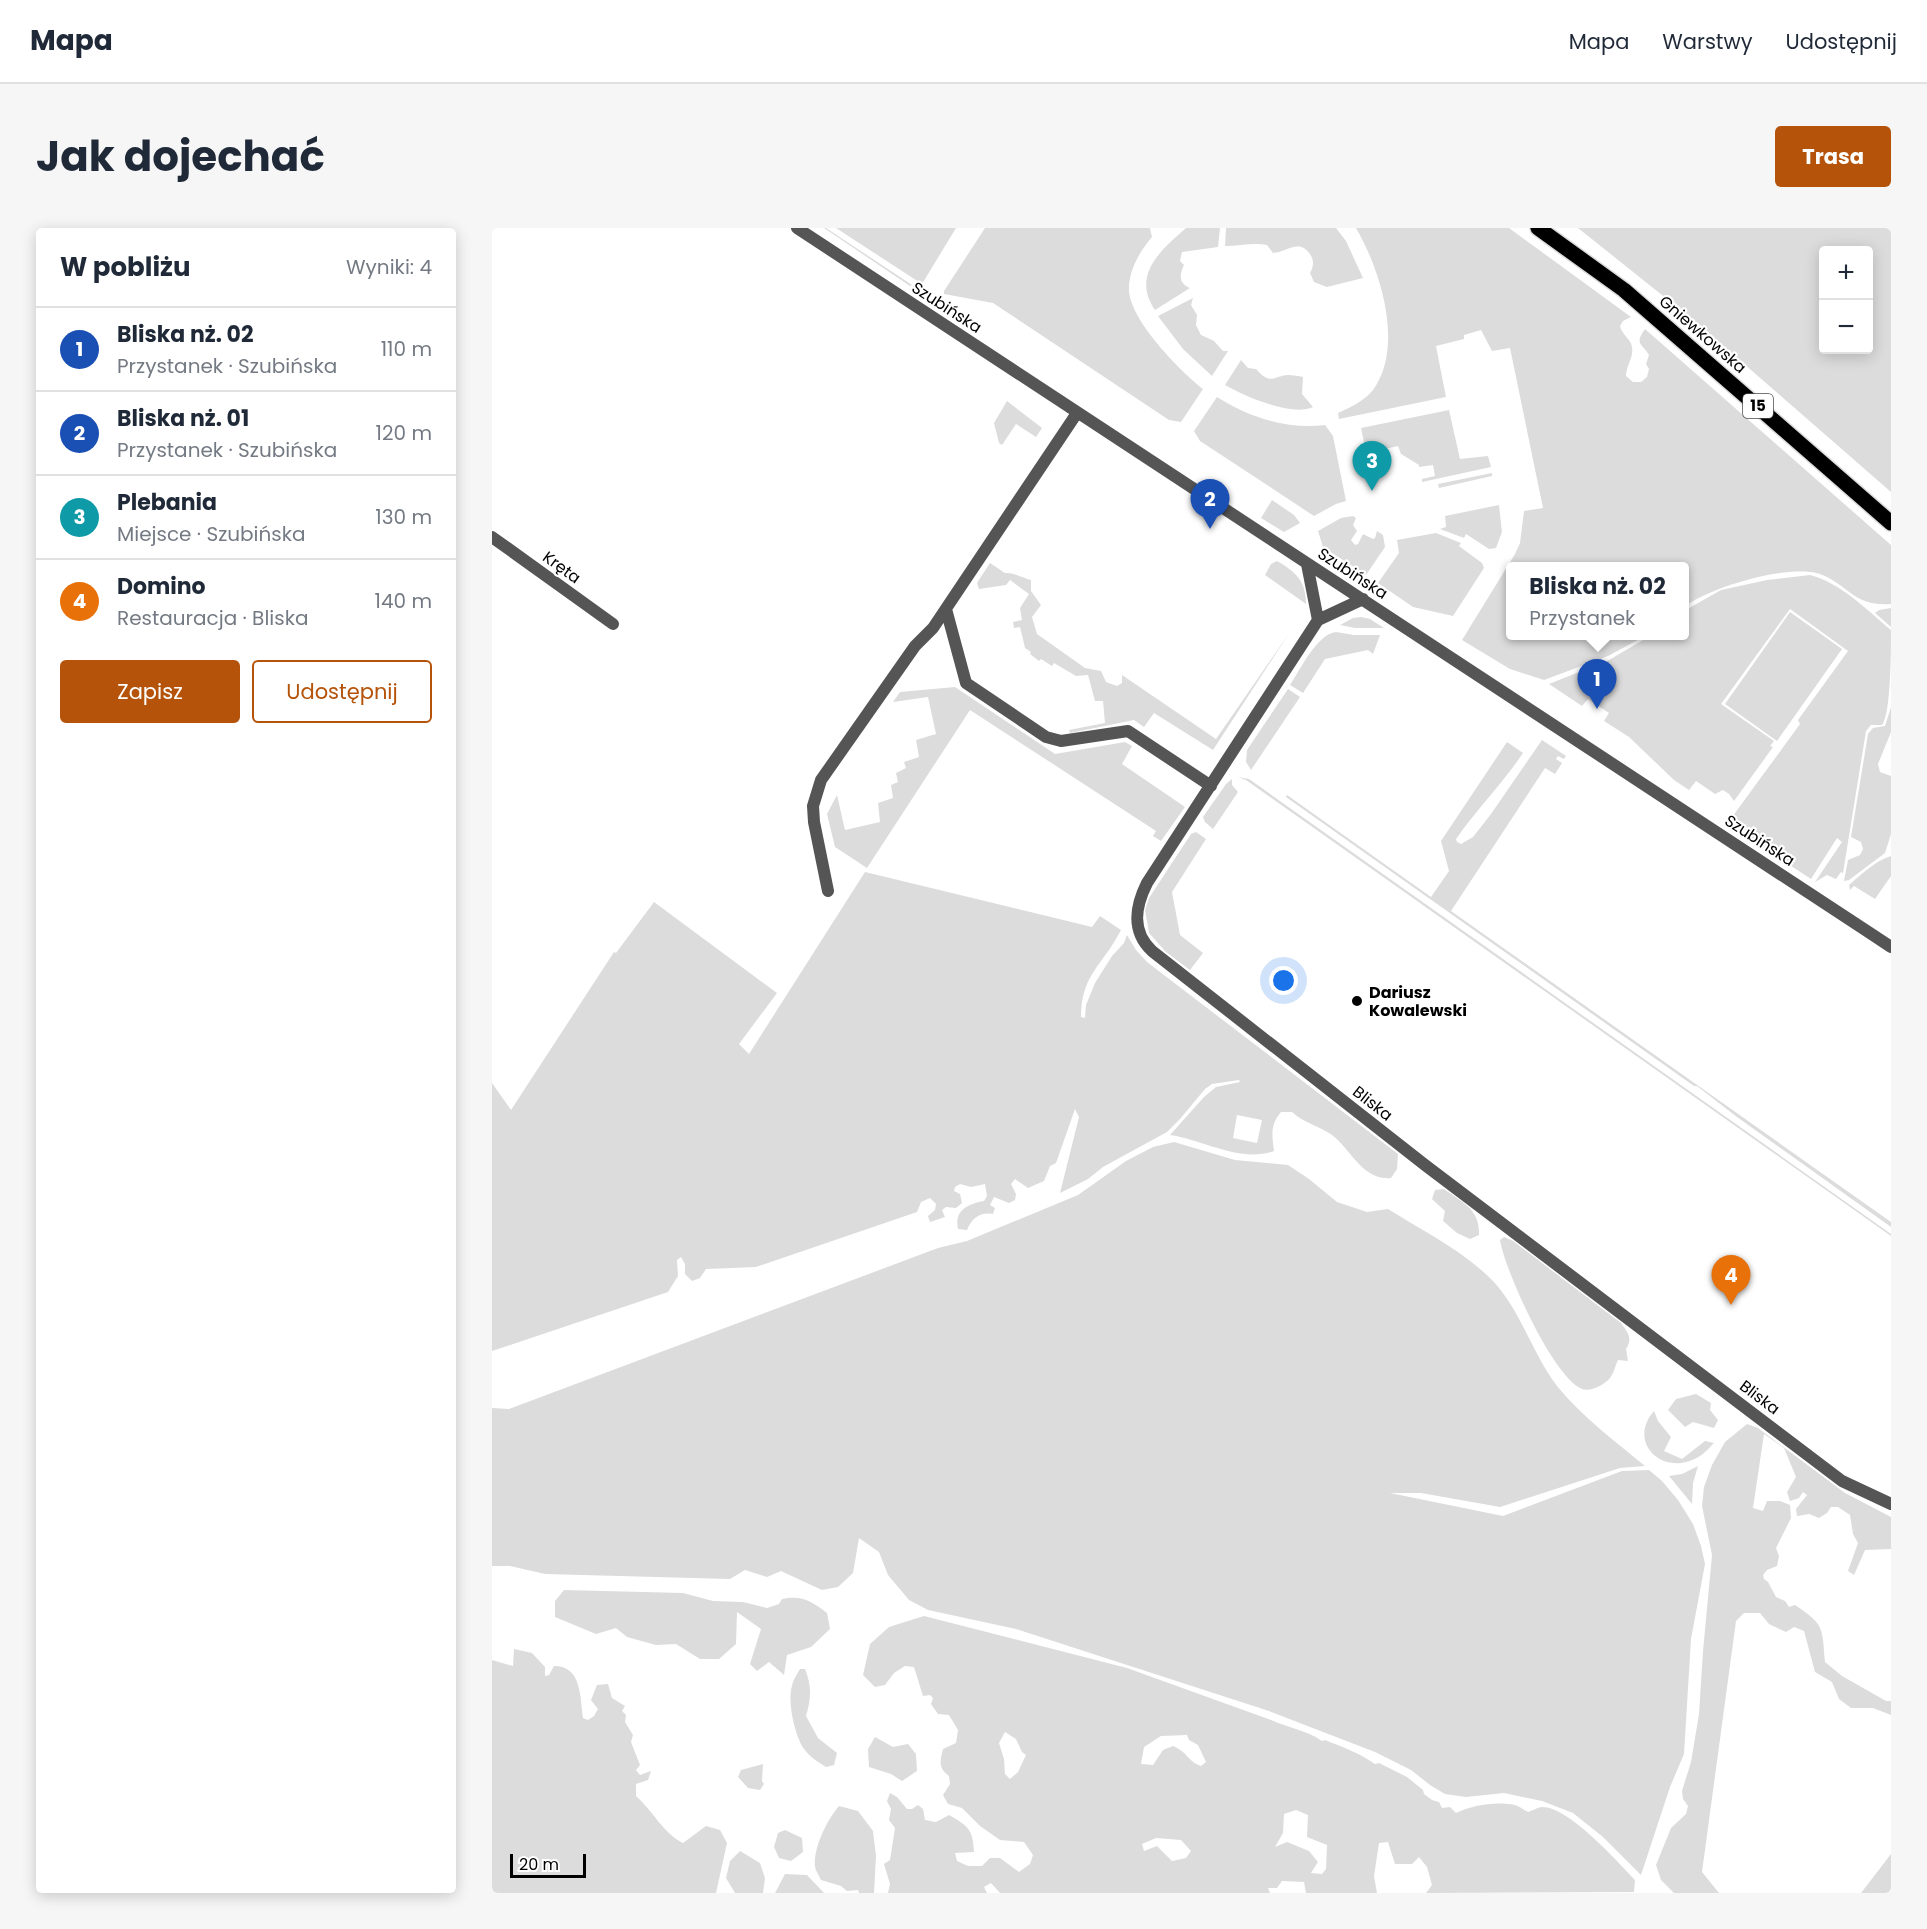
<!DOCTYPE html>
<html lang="pl">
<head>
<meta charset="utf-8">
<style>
  body { margin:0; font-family:Poppins,sans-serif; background:#f6f6f7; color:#1f2937 }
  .controls { position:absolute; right:18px; top:18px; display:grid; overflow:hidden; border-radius:6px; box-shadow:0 3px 15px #0003 }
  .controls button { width:54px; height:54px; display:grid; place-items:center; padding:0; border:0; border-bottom:2px solid #e0e1e3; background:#fff; color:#1f2937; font:30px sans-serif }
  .scale { position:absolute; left:18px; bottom:15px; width:76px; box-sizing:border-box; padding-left:6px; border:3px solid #000; border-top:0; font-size:16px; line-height:21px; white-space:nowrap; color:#000; -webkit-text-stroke:4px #fff; paint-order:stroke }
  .you { position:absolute; left:792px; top:753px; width:21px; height:21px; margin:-15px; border:4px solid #fff; border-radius:50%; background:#1a73e8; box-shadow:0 0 0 9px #1a73e833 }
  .badge { display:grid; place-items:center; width:39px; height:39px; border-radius:50%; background:#b45309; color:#fff; font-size:20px; font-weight:700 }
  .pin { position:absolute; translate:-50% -50px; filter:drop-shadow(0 2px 3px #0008) }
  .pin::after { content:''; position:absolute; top:32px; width:21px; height:18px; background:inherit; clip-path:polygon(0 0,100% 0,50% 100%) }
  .popup { position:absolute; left:1014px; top:334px; width:183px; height:78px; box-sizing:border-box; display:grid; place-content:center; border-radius:6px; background:#fff; filter:drop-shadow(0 2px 4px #0005); font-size:20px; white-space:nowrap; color:#747a83 }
  .popup b { font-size:22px; color:#1f2937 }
  .popup::after { content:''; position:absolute; left:50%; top:100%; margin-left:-12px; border:12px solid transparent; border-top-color:#fff }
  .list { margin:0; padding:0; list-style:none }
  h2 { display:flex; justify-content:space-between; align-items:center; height:78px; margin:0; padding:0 24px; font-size:26px }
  h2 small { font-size:20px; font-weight:400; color:#747a83 }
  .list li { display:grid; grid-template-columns:39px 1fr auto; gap:18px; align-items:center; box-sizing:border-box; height:84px; padding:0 24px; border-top:2px solid #e0e1e3 }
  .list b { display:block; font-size:22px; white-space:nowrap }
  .list p { margin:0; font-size:20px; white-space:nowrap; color:#747a83 }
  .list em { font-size:20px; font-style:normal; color:#747a83 }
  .actions { display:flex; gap:12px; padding:18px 24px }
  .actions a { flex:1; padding:14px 0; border:2px solid #b45309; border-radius:6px; text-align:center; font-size:21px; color:#b45309 }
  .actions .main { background:#b45309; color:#fff }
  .map { position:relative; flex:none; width:1399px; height:1665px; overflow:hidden; border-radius:6px }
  header { display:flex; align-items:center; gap:36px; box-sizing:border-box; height:84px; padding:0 30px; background:#fff; border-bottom:2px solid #e0e1e3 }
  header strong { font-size:28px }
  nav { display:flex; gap:33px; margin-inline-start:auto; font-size:21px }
  .intro { display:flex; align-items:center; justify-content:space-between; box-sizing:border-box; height:144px; padding:0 36px }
  h1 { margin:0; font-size:42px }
  .button { padding:15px 27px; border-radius:6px; background:#b45309; color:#fff; font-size:21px; font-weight:700 }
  main { display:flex; gap:36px; padding:0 36px }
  aside { flex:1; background:#fff; border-radius:6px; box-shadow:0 3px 15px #0003 }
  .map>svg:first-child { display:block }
  .green { fill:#dcdcdc; fill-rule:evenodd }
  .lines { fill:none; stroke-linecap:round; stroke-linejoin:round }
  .primary-casing { stroke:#dbdbdb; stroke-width:18 }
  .street { stroke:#555; stroke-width:12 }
  .primary { stroke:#000; stroke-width:15 }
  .poi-dot { fill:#000; stroke:#fff; stroke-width:2 }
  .labels { text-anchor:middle; stroke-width:4.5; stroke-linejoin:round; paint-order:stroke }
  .shield { fill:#fff; stroke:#4c4c4c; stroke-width:1.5 }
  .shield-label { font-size:15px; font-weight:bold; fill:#000 }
  .street-label { font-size:16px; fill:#000; stroke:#fff }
  .poi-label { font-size:16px; font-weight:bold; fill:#000; stroke:#fff; text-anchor:start }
</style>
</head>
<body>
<header>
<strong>Mapa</strong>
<nav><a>Mapa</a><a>Warstwy</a><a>Udostępnij</a></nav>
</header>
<div class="intro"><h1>Jak dojechać</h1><a class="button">Trasa</a></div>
<main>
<aside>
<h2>W pobliżu<small>Wyniki: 4</small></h2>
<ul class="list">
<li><span class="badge" style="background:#1a4fb4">1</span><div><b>Bliska nż. 02</b><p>Przystanek · Szubińska</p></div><em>110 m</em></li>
<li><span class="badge" style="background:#1a4fb4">2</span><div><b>Bliska nż. 01</b><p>Przystanek · Szubińska</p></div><em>120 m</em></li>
<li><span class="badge" style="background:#0f9aa8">3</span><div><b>Plebania</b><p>Miejsce · Szubińska</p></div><em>130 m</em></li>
<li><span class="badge" style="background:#e8710a">4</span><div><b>Domino</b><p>Restauracja · Bliska</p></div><em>140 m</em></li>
</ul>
<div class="actions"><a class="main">Zapisz</a><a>Udostępnij</a></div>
</aside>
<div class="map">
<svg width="1399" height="1665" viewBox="0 0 1399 1665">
  <rect width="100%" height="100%" fill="#fff"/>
  <path class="green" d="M332,0h2l86,57 -2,1z
    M344,0h120l-34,56z
    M493,0h165l2,9c-12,14 -24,34 -23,54 2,30 51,80 74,98l-22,33 -12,-2 -176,-117 -49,-9v-3z
    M694,0h34l-2,19 -36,5 -2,9 4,4c-5,10 -5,19 6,23l-35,22c-24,-35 6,-60 31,-82z
    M734,0h110l10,13 17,37 -36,9 -13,-5 -4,-9c4,-7 4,-13 0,-19 -12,-16 -24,-1 -37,-1l-6,-8c-14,-3 -28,1 -42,1z
    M864,0h153l122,89 -8,4 -3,5c2,9 11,13 12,21 2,10 -6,19 -6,29l7,6h8l6,-5 2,-8 -3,-5 3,-9c-7,-12 -15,-10 -4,-26l246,216v59c-36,2 -38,-14 -66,-28 -30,-15 -115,11 -141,31v-41h-174v70h135l-37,20 -64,24 -34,-11 -48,-29 53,-86 5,-11 4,-32 19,-3 -33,-160 -18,3 -11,-21 -17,5v4l-28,7 10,51 -107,22 -1,-6c13,-6 26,-12 35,-23 32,-44 7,-121 -17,-162z
    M1086,0h313v264l-194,-169zM1332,22h44v100h-44z
    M701,70l-2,7 6,10 -1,10 5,10 13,6 9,10h5l-16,25 -29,-27 -25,-33z
    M749,132l7,8 8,1c15,17 17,7 32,6 5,0 11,1 15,2l-1,17 11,13c-21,10 -69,-11 -88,-22z
    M725,169c31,20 71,33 108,28l8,11 13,65 -10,3 -22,12 -114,-75 -6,-10z
    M515,173l35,27 -6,9 -20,-13 -14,21 -3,-2 -5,-20z
    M957,182l11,49 28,-3 3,11 -69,15v-3l13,-3 -2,-11 -14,2v-2l-18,-11 -3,-8 -13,3 1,8 -5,1 -3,-12 -13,1 -4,-19z
    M1000,245v3l-53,12 -1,-4z
    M780,272l22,15 6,8 -16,9 -23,-14z
    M1007,277l3,27 -6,16 -7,1 -23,-15 -2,4 -24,-9 6,-2 -1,-11z
    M861,288l3,2 -3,7 4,6 -6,9 4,5 3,-1 5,-10 10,5 2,-1 2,-7 6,4 2,12 -19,28 -43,-28 -5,-16 23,-13z
    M944,305l25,10 -2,3 23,17 2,5 -31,48 -40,-9 -35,-24 21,-30 -2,-13z
    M785,333c19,11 29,20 29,43l-41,-29 6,-11z
    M498,335l15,10c8,-1 18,5 26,7v11l10,14 -9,12 5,17 48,34 16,3 5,11 11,4 5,-3v-8l94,64 74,-107 -77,118 -59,-37 -10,14 -10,-7 -64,13 -1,-3 36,-7 -2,-22h-8l-7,-26 -12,1 -22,-13 -2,3 -11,-7 -2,2 -9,-7 1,-2 -6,-4 -5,-21 -6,1 -1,-6 9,-2 -2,-12 9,-14 -19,-14 -4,5 -27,4 -2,-6z
    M1318,347c31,8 57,35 81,55 0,19 0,84 -9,95h-11l-5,6 -23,142 -2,-1 -5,7 -9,-4 -12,7 27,-40 -5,-4 -26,41 -84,-55 73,-100 -2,-4 50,-69 -58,-42 -69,95 53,37 -4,5 3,1 -39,54 -5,-7 -6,-4 -8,4 -19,-13 -7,9 -15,-10 -45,-43 -25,-16 5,-8 -21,-14 -6,7 -33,-22 60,-24 41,-24h34v-25l37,-21 46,-10z
    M1399,380v19l-16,-14 4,-3z
    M1298,384l52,37 -65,92 -52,-37z
    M869,389l9,2 14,9h-29l-15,-3 13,-7z
    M844,404l18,3h26l-7,19 -5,-4 -43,9 -22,34 -13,-8c10,-15 27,-51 46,-53z
    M463,459l100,67 70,-12 7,4 -10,18 63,43 -24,34 -8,-5 3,-5 -186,-121 -103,158 -32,-21 -8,-33 10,-19 8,35 35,-8 -2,-19 15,-5 -2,-13 7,-3 -2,-9 10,-5 -2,-6 15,-5 -3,-17 20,-6 -8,-37 -35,5 7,-10z
    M796,461l12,8 -49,73 -5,-8 1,-12z
    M1399,479v25l-13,32 2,8 11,4v58l-6,19 -36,27 -5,1 4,-21 12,-5 3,-6 -2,-7 -10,-5 17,-103 5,-6 12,-2z
    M1050,512l24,16 -2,3 -6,-3 -2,3 6,4 -7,11 -10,-6 -94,143 440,311v5l-154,-110 -40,-31h-3l-408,-289 1,-2 144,102 18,-26 -8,-30 66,-99 16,11c-20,30 -46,56 -67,86l1,3 4,2 12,-7 18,-23z
    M746,549l11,2 642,455v2l-645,-456z
    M740,551v6l6,7 -25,37 -8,-7 -2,-5 23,-33z
    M704,604l10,7 -34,53 8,43 23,18 -13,17 -24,-18 -17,-19 -4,-23 4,-12 42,-64z
    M1399,628v20l-16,23 -21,-13 -4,4 -1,-5c13,-11 26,-24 42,-29z
    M373,644l227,55 8,-11 21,14c-17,34 -40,44 -40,87l4,1 1,-13 9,-22 17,-27 12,-13 3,-8 9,15 11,12 251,192 -1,15 -6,9c-30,3 -41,-32 -62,-45 -13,-8 -26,-11 -37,-21h-11c-11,13 -9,23 -7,39 -34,12 -70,-11 -104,-16l34,-38 12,-10 24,-5 -1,-2 -27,4 -7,5 -25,30 -13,13 -64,35 -15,12 -28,14 19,-76 -4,-8 -19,54 -6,3 -6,15 -16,7 -13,-9 -4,5 5,10 -1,6 -6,3 -15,-6 -4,8 5,3 -2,6c-13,-2 -21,4 -26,16l-9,-1c-4,-19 10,-25 26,-28l3,-5 -2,-12 -14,3 -11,-3 -5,3 -1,4 6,3 2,9 -6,5 -10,-1 -4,3 3,7 -15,5 -2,-6 7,-6 1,-6 -6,-6 -9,4 -4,10 -161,55 -50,2 -6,9 -8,3 -7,-7v-10l-4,-7 -4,3 1,16 -10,16 -176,59v-268l19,27 103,-158 2,1 38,-51 123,91 -38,51 10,10zM745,887l25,5 -5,23 -24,-5z
    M682,914l61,18 53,5 21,14 28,23 30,10 21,-3c35,22 76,42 105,72 28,30 39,72 64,105 25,31 58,55 88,80l-25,2 -120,39 -79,-14h-31l113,23 119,-45 27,-1 13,11 16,19 15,24 8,22 4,18 -14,75 -7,115 -14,33 -29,88 -38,-38 -30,-24 -31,-12 -38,-8 -38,4 -21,-3 -15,-9 -19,-15 -36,-18 -106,-41 -253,-82 -88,-19 -19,-10 -21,-25 -9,-23 -20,-14 -6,35 -15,14 -16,3 -41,-19 -14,6 -22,-7 -15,9 -185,-5 -35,-8h-18v-158l17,1 429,-161 29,-7 111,-46 48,-34 27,-14z
    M952,961c19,14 36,20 35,46l-9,4 -13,-6 -14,-12 2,-10 -13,-12 3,-9z
    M1012,1009l9,4 108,82c7,10 12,15 5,26l2,12 -10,-1c-3,6 -4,13 -8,18 -6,7 -19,14 -28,11 -29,-12 -77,-118 -82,-149z
    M1204,1166l15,9 -1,7 8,10 -4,8 -21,-6 -8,5 -17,-17 8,-11z
    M1162,1183l4,10 13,16 -7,14 18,8 23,-18 9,2c-4,4 -9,10 -14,13 -36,23 -74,-13 -46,-45z
    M1255,1196l11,4 87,65 46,24v32l-26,1 -11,25 -6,-4 10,-28 -5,-9 -3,-19 -12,-8h-7l-4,6 -8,5 -10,-4 -12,2 -1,-7 11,-14 -4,-3 -4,6 -9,3 -3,-9 9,-15 -12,-29 -20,-14 -11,74 10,3 4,-10h13l10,4 1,13 -15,30 3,8 -2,10 -10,4 -4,5 1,4 4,3 8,15 9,4 4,6 6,-2c30,20 27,23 30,57l17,14 44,25h5v14l-18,-7h-22l-12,-9 -7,-17 -17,-10 -11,-41 -10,-4 -8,5 -17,-8 -9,-11h-16l-8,8 -34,251 17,21h-45l-13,-13 -5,-15 15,-37 15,-14 2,-8 -5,-7 -1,-8 9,-29 8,-48 4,-63 9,-96 -10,-49 2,-19 8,-22 13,-23z
    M1206,1238l-5,17 -1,21 -23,-28 13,-2z
    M72,1362l119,3 30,8 30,1 24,6 12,-4 3,-5c20,-4 29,2 45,14l3,16 -19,18 -24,8 -3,20 -15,-13 -12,9 -7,-7 11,-35 -24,-17 -1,32 -17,15h-19l-24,-15 -20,1 -29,-8 -11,-9 -20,6 -41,-17v-16z
    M432,1388l203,52 144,52c17,8 36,10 51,21l3,-1c18,7 36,14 50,24l4,-1 28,14 16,13 1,4 8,6 7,2 3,6 8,-1 6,6c16,-8 41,-12 59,-8 4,1 9,5 13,7 4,-1 10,-5 14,-5 27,0 75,54 93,73l-1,12 -208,1 6,-8 -5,-18 -8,-10 -7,7h-17l-7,-22 -9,1 -5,33 3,17h-71l-2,-11 -22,-1 -5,7h-9l2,5h-270l-9,-10 -7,4 3,6h-99l2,-9 -6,-20 6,-4 5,-32 -6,-8 2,-11 -4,-8 3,-8 7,4 10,12h5l6,-4 5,4 2,11 11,2 13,-7c19,11 24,14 25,37l-19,1 2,8 11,5h14l8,-8h10l19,14 11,-8 3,-9 -9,-13 -24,-2 -20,-14 -18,-18 -14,-4 -5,-9 7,-11 -1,-8c-11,-8 -9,-15 -6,-27l13,-6 2,-13 -9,-15 -11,-1 -7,-10 2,-6 -3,-3 -7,1 -9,-29 -9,-1 -11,7 -9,12 -10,2 -12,-12 7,-31 19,-17zM513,1504l11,7 6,13 4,3 -8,17 -8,7 -5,-5 -1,-15 -5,-16zM695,1507l2,5 9,5 8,17 -5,4c-14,-5 -12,-13 -28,-20l-10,4 -10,15 -12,-1 3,-17 17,-11zM804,1582l12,5 -1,22 20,8 -1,24 -4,5 -11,-1 7,-11 -9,-11 -22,-9 -12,5 8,-14 1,-19zM664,1610l25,2 10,11 -5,7 -14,3 -15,-15 -13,5 -2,-7z
    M22,1421l18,4 13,14v9l4,-1 5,-9c28,0 26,31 29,52l5,2 6,-4 4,-7 -7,-9 6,-15 11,-1 4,14 13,8 -3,5 4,4 -1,7 8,13 -2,7 9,23 -4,5 4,5 11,-4 -3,9 -12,4v12c17,15 27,37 47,47l23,-17 14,4 7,13 -11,50h-224v-233l21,6z
    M308,1441h5c7,17 6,30 1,47l12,22 19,15 -3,12 -8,2c-8,-5 -16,-10 -22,-18 -9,-13 -17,-48 -12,-63 1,-6 5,-12 8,-17z
    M383,1509l18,10 15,-3 8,10 1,17 -15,10 -11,-7 -22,-7 -1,-18z
    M271,1536l-1,17 2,3 -4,6 -12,-2 -10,-11 3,-7z
    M347,1578l19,5 15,20 3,25 -2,37h-15l-1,-3 -11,1 -6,-5 -20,-6c-2,-4 -5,-9 -6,-13 -2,-19 12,-47 24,-61z
    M293,1602l17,8 1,14 -12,9 -12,-3 -5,-11 4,-14z
    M248,1623l20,12 5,15 -2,15h-28l-9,-15 4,-17z
    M1399,1626v39h-30z
    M293,1646l22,1 17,18h-49z"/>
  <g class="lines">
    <g class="primary-casing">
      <path id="primary" d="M1046,0l86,62 267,233"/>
    </g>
    <path class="street" d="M305,0c364,240 730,478 1094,719
      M0,309l121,87
      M815,336l11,56
      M871,371l-45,21 -171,263c-12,24 -16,48 5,68l273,214 417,316 49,23
      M454,381l20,74 80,54 15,4 67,-10 83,55
      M336,663l-14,-69 -1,-16 8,-26 94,-134 18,-18 144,-215"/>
    <use href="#primary" class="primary"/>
  </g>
  <circle class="poi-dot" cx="865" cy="773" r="6"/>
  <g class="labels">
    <rect class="shield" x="1251" y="166" width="30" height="24" rx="4.5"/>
    <g class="shield-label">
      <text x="1266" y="183">15</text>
    </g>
    <g class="street-label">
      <text transform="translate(455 79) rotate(33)" y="6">Szubińska</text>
      <text transform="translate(1211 106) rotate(41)" y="6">Gniewkowska</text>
      <text transform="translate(70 339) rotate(36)" y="6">Kręta</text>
      <text transform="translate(861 345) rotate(33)" y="6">Szubińska</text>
      <text transform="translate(1268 612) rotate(33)" y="6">Szubińska</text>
      <text transform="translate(881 875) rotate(38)" y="6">Bliska</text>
      <text transform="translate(1268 1169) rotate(37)" y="6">Bliska</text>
    </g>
    <g class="poi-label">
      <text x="877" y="770">Dariusz<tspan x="877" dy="18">Kowalewski</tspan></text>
    </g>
  </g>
</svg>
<div class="controls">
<button>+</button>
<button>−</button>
</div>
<div class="scale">20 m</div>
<div class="you"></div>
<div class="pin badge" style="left:1105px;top:481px;background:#1a4fb4">1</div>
<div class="popup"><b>Bliska nż. 02</b>Przystanek</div>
<div class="pin badge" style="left:718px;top:301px;background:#1a4fb4">2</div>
<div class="pin badge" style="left:880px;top:263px;background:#0f9aa8">3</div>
<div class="pin badge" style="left:1239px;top:1077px;background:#e8710a">4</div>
</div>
</main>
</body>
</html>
